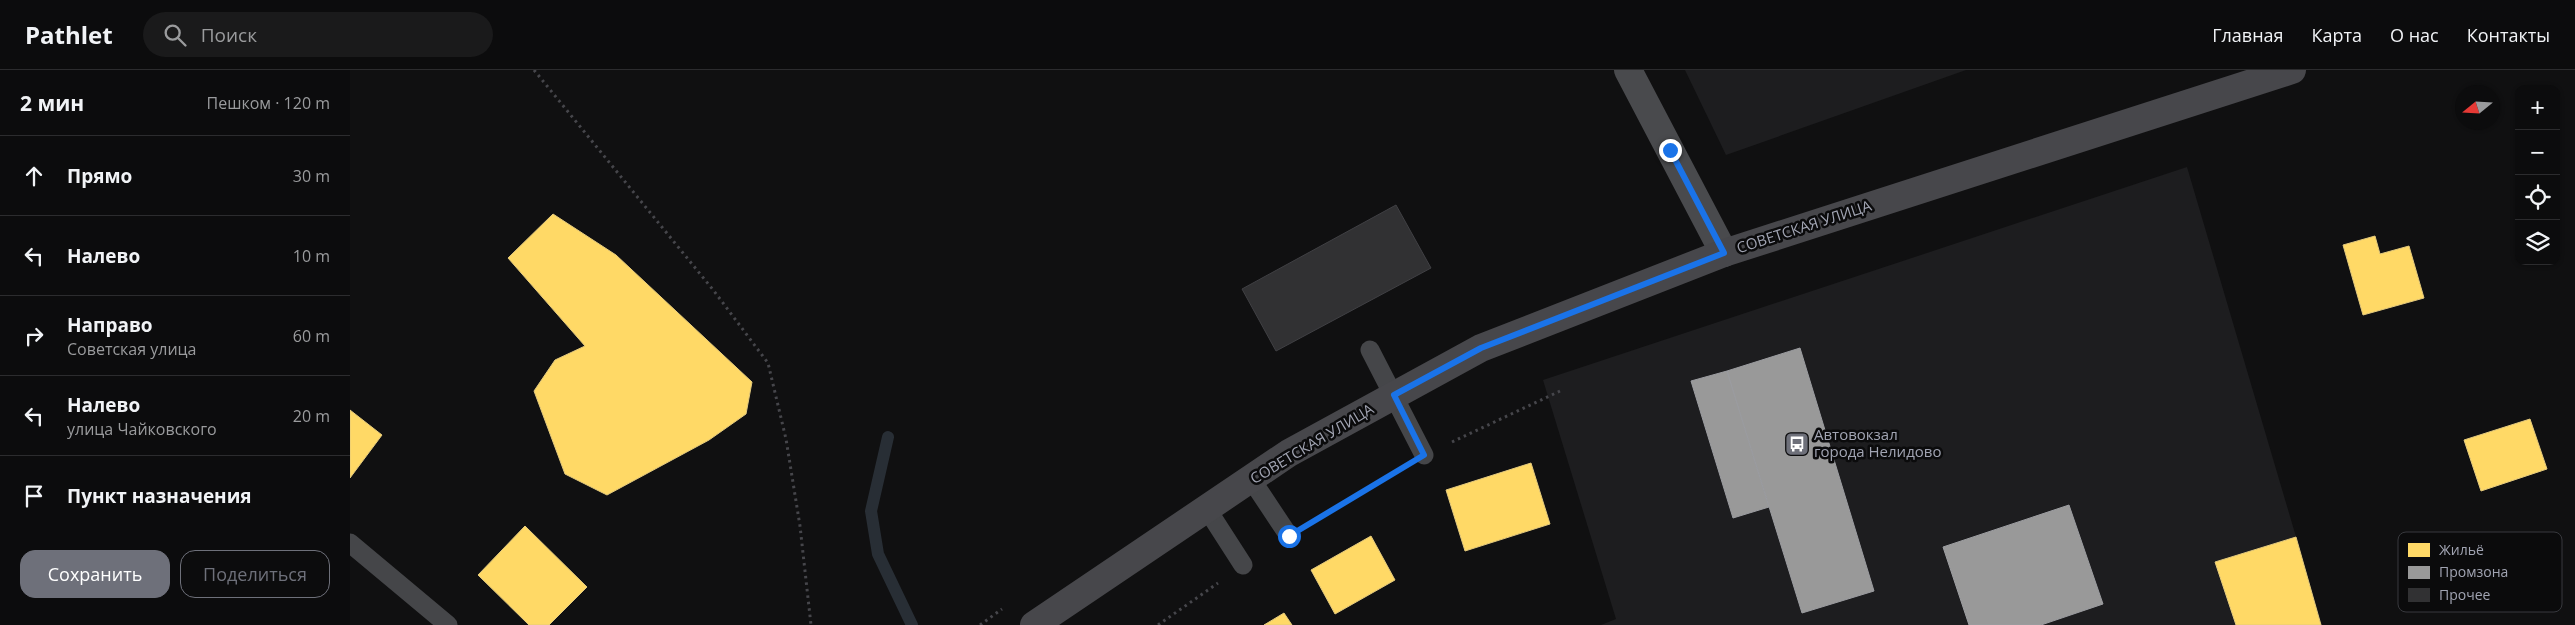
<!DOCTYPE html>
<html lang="ru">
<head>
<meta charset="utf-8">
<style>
  body { margin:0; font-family:"Open Sans",sans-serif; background:#1a1a1b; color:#f1f3f6 }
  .controls { position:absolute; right:15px; top:15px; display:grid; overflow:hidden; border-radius:10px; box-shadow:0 1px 4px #0004 }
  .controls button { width:45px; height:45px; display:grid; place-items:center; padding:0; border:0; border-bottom:1px solid #2c2c2e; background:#0c0c0d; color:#f1f3f6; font:25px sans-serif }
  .compass { position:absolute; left:2105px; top:15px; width:45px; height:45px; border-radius:50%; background:#0c0c0d; box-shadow:0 1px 4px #0004; rotate:252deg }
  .stop { position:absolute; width:15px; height:15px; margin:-11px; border:4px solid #1a73e8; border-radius:50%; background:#fff }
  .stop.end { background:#1a73e8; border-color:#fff; box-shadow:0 1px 5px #0008 }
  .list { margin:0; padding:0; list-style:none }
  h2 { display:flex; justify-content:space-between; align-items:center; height:65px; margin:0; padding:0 20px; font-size:21px }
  h2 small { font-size:16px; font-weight:400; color:#9a9b9d }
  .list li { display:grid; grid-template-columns:32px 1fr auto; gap:15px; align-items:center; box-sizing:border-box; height:80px; padding:0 20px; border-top:1px solid #2c2c2e }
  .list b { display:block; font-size:19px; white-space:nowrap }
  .list p { margin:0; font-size:16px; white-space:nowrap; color:#9a9b9d }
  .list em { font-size:16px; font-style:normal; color:#9a9b9d }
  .actions { display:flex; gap:10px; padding:15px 20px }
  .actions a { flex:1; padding:11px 0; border:1px solid #6e707a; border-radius:15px; text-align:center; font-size:18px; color:#6e707a }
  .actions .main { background:#6e707a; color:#fff }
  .icon { flex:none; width:28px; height:28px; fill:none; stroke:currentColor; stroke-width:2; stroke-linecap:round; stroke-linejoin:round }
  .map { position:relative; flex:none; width:2225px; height:555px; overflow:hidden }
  header { display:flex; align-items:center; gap:30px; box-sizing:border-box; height:70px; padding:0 25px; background:#0c0c0d; border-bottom:1px solid #2c2c2e }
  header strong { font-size:24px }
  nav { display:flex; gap:28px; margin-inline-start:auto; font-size:18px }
  .search { width:350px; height:45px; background:#1a1a1b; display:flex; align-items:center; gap:12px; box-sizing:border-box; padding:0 18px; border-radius:28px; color:#9a9b9d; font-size:19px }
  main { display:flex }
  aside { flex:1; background:#0c0c0d }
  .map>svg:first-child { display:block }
  .built { fill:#1d1d1f }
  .homes { fill:#ffd966; stroke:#e3c97d }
  .industry { fill:#999; stroke:#9b9ca0 }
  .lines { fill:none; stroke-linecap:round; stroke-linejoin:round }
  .stream { stroke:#282e35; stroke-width:12 }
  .building { fill:#313133; stroke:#404044 }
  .path { stroke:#46464b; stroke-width:3; stroke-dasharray:2.5 4; stroke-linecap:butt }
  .lane { stroke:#454649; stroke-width:19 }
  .secondary { stroke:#494a4d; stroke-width:28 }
  .primary { stroke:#47474b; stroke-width:28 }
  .route { stroke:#1a73e8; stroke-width:6 }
  .labels { text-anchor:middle; stroke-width:5; stroke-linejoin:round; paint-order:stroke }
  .street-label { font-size:15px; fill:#a1a4b2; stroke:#0b0b0c }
  .poi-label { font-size:15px; fill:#a1a4b2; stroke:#0b0b0c; text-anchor:start }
  .key { fill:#0b0b0c; stroke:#38393e; stroke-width:1 }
  .key-label { font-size:14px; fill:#a1a4b2 }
</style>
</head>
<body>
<header>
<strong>Pathlet</strong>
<div class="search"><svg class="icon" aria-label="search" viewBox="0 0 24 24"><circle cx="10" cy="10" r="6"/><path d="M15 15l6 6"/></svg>Поиск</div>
<nav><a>Главная</a><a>Карта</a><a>О нас</a><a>Контакты</a></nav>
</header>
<main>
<aside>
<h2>2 мин<small>Пешком · 120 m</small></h2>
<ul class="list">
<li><svg class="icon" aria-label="ahead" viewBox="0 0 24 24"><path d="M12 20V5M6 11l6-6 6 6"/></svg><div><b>Прямо</b></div><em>30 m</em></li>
<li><svg class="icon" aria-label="left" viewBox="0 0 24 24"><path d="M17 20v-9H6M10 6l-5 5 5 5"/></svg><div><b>Налево</b></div><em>10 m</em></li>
<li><svg class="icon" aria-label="right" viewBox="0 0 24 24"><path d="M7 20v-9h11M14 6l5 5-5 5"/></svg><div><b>Направо</b><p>Советская улица</p></div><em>60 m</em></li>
<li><svg class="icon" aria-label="left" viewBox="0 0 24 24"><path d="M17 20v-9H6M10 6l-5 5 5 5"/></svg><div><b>Налево</b><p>улица Чайковского</p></div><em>20 m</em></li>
<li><svg class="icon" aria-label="arrive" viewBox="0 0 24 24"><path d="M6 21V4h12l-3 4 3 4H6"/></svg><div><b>Пункт назначения</b></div></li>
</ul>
<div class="actions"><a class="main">Сохранить</a><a>Поделиться</a></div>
</aside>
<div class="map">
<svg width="2225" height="555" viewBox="0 0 2225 555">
  <rect width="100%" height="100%" fill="#101011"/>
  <path class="built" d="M1335,0h281l-240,85z
    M1837,97l135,458h-721l15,-6 -73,-239z"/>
  <path class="homes" d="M203,144l63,41 136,127 -6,32 -37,26 -102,55 -42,-21 -31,-83 21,-31 30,-14 -77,-88z
    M2025,166l5,18 29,-8 15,52 -61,17 -20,-70z
    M0,340l32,25 -32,43z
    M2180,349l17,50 -66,22 -17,-51z
    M1181,393l19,61 -85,27 -19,-61z
    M175,456l62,61 -38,38h-20l-51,-50z
    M1021,466l24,44 -60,34 -24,-44z
    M1946,467l25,88h-85l-21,-63z
    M934,543l8,12h-28z"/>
  <path class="industry" d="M1450,278l74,243 -72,22 -75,-242z
    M1377,301l42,136 -36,11 -42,-137z
    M1719,435l34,99 -62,21h-72l-26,-78z"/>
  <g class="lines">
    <path class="stream" d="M538,367l-17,74 7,43 34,71"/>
  </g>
  <path class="building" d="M1046,135l35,63 -155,83 -34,-62z"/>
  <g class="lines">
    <path class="path" d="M184,0l180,221 54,72 18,76 14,87 11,99
      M1102,372l108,-51
      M965,450l83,-49
      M630,555l22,-16
      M808,555l60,-42"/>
    <path class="lane" d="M1020,280l54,105
      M901,409l38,57
      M857,439l36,56
      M0,473l98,82"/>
    <path class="secondary" d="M1278,0l96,183"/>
    <path class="primary" d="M684,555l255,-172 192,-105 243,-95 568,-183"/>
  </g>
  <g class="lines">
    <path class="route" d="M939,466l135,-81 -30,-60 87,-47 243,-95 -54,-103"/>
  </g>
  <defs>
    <g id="bus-square" transform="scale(1.25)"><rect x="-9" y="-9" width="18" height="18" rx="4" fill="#6e707a" stroke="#0b0b0c"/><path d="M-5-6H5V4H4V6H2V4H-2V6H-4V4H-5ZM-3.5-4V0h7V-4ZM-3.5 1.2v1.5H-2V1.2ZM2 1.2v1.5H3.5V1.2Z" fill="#fff"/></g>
  </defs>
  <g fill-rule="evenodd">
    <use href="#bus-square" x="1447" y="374"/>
  </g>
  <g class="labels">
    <g class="street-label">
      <text transform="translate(1454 157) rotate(-18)" y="5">СОВЕТСКАЯ УЛИЦА</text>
      <text transform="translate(962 374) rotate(-31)" y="5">СОВЕТСКАЯ УЛИЦА</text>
    </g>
    <g class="poi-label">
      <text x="1464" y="370">Автовокзал<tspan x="1464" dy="17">города Нелидово</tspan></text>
    </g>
  </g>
  <rect x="2048" y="462" width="164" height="80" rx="8" class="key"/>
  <rect x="2058" y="473" width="22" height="14" fill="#ffd966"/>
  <rect x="2058" y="496" width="22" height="13" fill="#999"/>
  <rect x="2058" y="518" width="22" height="14" fill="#313133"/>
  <g class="key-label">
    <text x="2089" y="485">Жильё</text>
    <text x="2089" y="507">Промзона</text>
    <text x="2089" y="530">Прочее</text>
  </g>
</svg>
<div class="controls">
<button>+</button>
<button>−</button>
<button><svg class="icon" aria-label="locate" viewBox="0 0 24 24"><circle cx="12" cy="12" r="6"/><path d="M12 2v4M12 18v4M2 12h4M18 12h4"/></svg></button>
<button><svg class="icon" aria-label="layers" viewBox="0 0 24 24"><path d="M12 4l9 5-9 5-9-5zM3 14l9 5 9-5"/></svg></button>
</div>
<svg class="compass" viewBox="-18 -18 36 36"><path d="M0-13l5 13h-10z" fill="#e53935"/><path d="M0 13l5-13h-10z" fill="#9a9b9d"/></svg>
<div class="stop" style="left:939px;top:466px"></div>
<div class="stop end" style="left:1320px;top:80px"></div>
</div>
</main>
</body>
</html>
